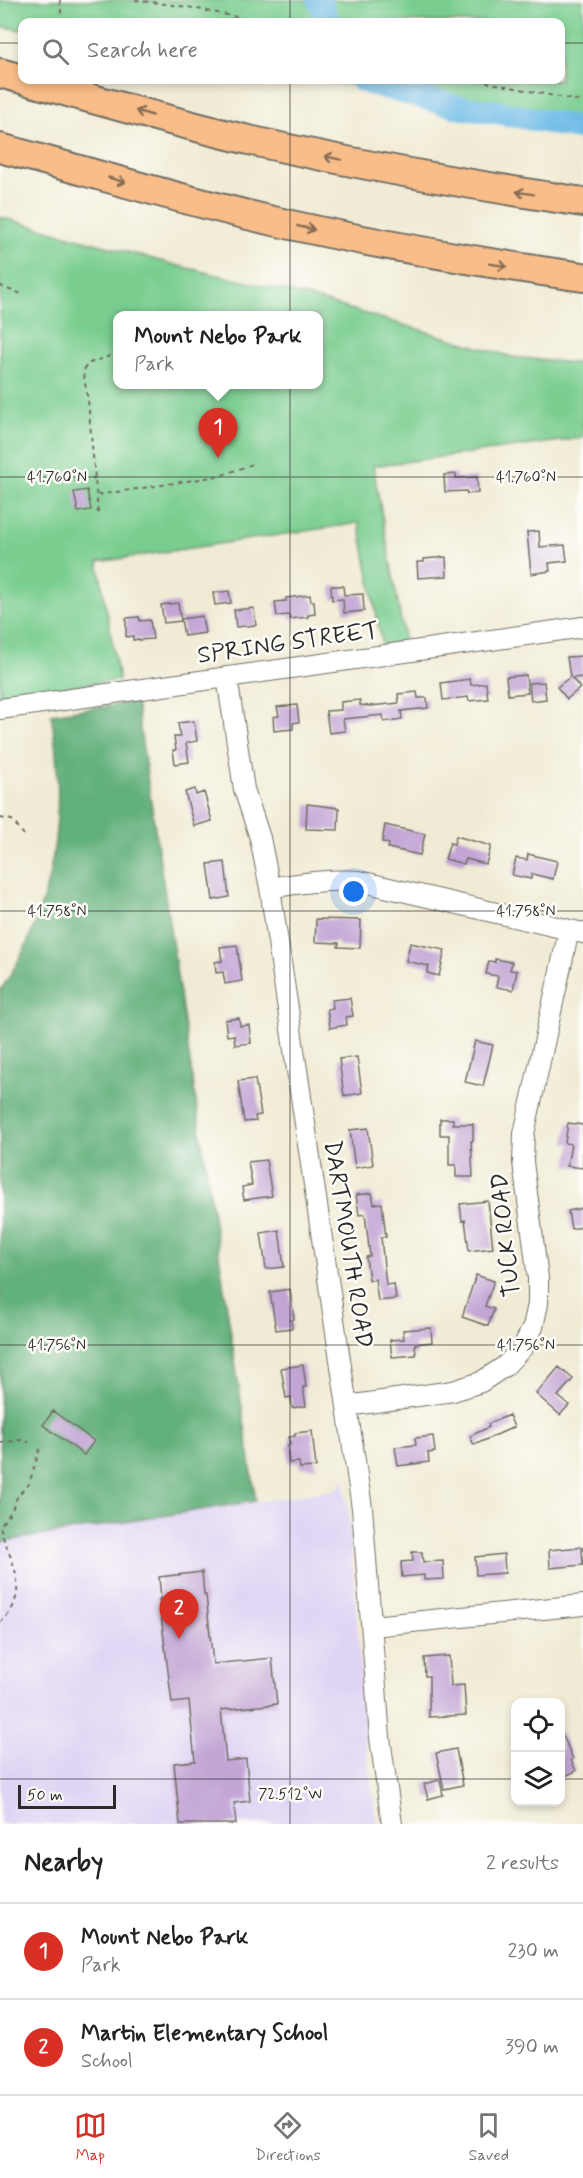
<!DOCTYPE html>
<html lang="en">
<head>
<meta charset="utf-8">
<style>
  body { margin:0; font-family:Mynerve,sans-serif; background:#f6f6f6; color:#222 }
  .controls { position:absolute; right:18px; bottom:18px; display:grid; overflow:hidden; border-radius:12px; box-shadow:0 3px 9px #0003 }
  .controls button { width:54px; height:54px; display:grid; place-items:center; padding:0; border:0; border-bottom:2px solid #e0e0e0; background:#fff; color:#222; font:30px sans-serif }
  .scale { position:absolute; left:18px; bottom:15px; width:98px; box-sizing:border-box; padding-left:6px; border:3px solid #2b2b2b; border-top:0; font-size:16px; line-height:21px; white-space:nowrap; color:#2b2b2b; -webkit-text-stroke:4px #fdfcf7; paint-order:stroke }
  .you { position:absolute; left:354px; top:892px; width:21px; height:21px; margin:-15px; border:4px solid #fff; border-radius:50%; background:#1a73e8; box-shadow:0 0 0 9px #1a73e833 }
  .badge { display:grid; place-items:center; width:39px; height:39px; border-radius:50%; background:#d93025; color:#fff; font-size:20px; font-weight:700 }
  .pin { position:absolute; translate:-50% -50px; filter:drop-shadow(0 2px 3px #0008) }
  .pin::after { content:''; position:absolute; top:32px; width:21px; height:18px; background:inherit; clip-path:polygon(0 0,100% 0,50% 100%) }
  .popup { position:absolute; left:113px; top:311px; width:210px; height:78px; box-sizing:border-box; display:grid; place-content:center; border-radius:12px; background:#fff; filter:drop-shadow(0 2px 4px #0005); font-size:20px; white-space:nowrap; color:#767676 }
  .popup b { font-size:22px; color:#222 }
  .popup::after { content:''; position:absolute; left:50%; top:100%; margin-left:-12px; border:12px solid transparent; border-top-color:#fff }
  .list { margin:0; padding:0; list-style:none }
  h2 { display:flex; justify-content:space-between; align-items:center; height:78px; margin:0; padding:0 24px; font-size:26px }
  h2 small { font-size:20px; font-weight:400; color:#767676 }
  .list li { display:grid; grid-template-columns:39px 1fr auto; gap:18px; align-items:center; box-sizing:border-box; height:96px; padding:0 24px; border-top:2px solid #e0e0e0 }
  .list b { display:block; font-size:22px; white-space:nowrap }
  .list p { margin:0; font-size:20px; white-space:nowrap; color:#767676 }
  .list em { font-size:20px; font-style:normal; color:#767676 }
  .icon { flex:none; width:33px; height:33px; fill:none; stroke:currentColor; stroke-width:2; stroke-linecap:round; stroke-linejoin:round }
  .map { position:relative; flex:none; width:583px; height:1824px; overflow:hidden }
  .search { position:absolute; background:#fff; box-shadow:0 3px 9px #0003; left:18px; right:18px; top:18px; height:66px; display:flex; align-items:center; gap:15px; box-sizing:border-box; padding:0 21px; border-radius:12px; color:#767676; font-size:22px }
  .sheet { height:270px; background:#fff }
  nav { display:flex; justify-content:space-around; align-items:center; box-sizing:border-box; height:84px; border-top:2px solid #e0e0e0; background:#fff; font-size:16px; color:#767676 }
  nav a { display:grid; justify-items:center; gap:3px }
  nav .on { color:#d93025 }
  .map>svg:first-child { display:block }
  .built { fill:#e0d4f4 }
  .green { fill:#79cd8f; stroke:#527c5d; stroke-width:1.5; fill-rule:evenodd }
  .forest { fill:#62b07a; stroke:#466e52; stroke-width:1.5 }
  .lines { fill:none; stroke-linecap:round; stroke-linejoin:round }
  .river { stroke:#6cbae6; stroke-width:24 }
  .building { fill:#c2a4d5 }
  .minor-casing { stroke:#706e66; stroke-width:22 }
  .highway-casing { stroke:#706e66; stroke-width:32 }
  .path { stroke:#706e66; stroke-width:2; stroke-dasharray:4.5 4.5; stroke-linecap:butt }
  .minor { stroke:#fff; stroke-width:20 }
  .highway { stroke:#f8bd89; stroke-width:28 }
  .oneway { stroke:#876d55 }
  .ticks { fill:none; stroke:#2b2b2b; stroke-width:1.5; stroke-opacity:0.45 }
  .labels { text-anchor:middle; stroke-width:5; stroke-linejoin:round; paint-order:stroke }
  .street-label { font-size:24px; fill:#2b2b2b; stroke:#fdfcf7 }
  .ticks-label { font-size:15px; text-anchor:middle; fill:#2b2b2b; stroke:#fdfcf7; stroke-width:5; stroke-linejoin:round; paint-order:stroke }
</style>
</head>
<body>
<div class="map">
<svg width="583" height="1824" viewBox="0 0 583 1824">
  <rect width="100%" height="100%" fill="#fdfcf7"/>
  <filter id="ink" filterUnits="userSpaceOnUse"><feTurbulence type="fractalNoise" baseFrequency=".0167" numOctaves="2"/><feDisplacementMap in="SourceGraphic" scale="12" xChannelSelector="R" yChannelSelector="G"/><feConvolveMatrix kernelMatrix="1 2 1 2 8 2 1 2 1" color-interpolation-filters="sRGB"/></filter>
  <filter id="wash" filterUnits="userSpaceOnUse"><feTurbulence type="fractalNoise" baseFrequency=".008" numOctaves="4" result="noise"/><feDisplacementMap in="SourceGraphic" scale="24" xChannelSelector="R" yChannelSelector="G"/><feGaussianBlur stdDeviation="1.35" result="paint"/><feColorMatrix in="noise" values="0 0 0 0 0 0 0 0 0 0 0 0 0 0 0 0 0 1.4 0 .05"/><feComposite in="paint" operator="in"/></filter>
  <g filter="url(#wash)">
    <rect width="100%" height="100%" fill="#f0ebd4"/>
    <path class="built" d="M343,1476l6,41 18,236 10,71h-377v-282l333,-52 7,-4z"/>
    <path class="green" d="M0,0h583v124l-123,-22 -70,-9 -27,-7 -51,-6h248v-58h-538v8l-22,-4z
      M0,217l175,48 131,31 206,61 71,7v74l-210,28 32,176 -23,3 -23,-122 -261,39 21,118 -119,17zM118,316h200v68h-200z"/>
    <path class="forest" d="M136,702l120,799 -256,41v-551c56,-81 67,-182 51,-277z"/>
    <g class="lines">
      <path class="river" d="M319,0l9,22
        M362,80l8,3 88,24 45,6 80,16"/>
    </g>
    <g id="blocks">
      <path class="building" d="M456,474v4l21,-1 1,16 -11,1 -1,-3 -21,1 -1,-17z
        M87,490l4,20 -13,2 -4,-20z
        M539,531l1,16 25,-2 2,16 -18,2 1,8 -19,3 -4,-42z
        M446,557l1,19 -29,2 -1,-16h7v-3z
        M331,586h12l1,9 19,-1 1,17 -20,2 -1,-14 -11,1z
        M229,591l2,12 -16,2 -2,-12z
        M310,595l1,6h3l1,13 -7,1v2l-18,2 -1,-4 -12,1 -2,-14 11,-1v-3z
        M178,603l3,18 -17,2 -3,-18z
        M254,608l2,17 -20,2 -2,-17z
        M202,616l3,17 -21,3 -3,-17z
        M139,617l1,4 10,-1 3,19 -14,1v-1l-6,1v-4l-7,1v-19z
        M583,656v21l-11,1 8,10 -13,11 -10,-12 13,-10 -3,-20z
        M526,675l2,18 -20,2 -2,-18z
        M470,679l1,6 15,-2 2,16 -19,2 -1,-4 -25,3 -2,-17z
        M544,682l2,17 -15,2 -2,-18z
        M417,692l1,6h9l1,10 -27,3 1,8 -18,3 -1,-7 -40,4 2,12 -16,2 -3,-22 15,-1v-8l19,-2v5l10,1 29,-3 -1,-9z
        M297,705l2,17 -6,1v6l-19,2 -1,-14 6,-1 -2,-9z
        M194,721l3,20 -11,2 3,19 -14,2 -2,-14h3l-2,-13h6l-2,-14z
        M195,789l1,6 8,-3 8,29 -18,5 -9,-34z
        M307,804l32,4 -1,22 -32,-1z
        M385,825l40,9 -5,21 -32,-7 1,-4 -7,-2z
        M456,836l35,10 -5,18 -20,-5 -2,5 -19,-5 5,-16 4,1z
        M528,854l29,7 -4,18 -21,-5 -1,5 -19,-4 4,-17 11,2z
        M225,862l4,35 -16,3 -5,-36z
        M316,919l45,1 -1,28 -22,-1 1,-4 -24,-1z
        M410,943l35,7 -6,26 -12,-3 2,-7 -23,-5z
        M237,945l5,36 -17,3 -2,-12 -7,1 -1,-11 7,-1 -2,-14z
        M495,959l17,3 -2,8 7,1 -4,19 -17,-3 2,-11 -12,-2 3,-13 6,1z
        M350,998l3,18 -7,1 1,8 -17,3 -3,-19 6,-1 -1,-8z
        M239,1018l1,8 9,-1 2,18 -16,2 -1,-10 -7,1 -2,-16z
        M475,1041l18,4 -10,41 -18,-4z
        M357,1057l5,36 -18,3 -5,-37z
        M255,1079l6,36 -6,1 1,5 -12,1 -6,-41z
        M440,1119h13v5h20v17h-2l2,36h-17v-12h-7v-30h-9z
        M568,1123l15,2v43l-16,-2 4,-22 -6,-1z
        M368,1128l5,37 -18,3 -5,-38z
        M266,1160l6,36 -28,4 -2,-13 10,-2 -4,-23z
        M372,1193l2,11 8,-1 4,34h-5l5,48 8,-1 2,15 -18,2 -3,-22 -6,1 -3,-23 4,-1 -5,-42 -6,1 -3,-20z
        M488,1201l5,47 -24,3 -4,-31 -3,1 -2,-17z
        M583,1208v19l-12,2 -3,-18z
        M279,1230l5,37 -18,2 -5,-36z
        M476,1275l18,6 -9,25 9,3 -6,17 -26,-9z
        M290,1289l4,30 -3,1 1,8 -16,2 -6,-38z
        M431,1328l1,14 -17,2 1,11 -24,2 -2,-17 14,-1 -1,-9z
        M303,1365l3,22h-3l3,19 -14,2 -1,-11 -5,1 -5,-30z
        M559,1367l14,12 -15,17 11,9 -9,10 -24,-21z
        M53,1411l41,30 -10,14 -41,-30z
        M509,1415l5,12 -40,18 -4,-9 19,-9 -1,-3z
        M312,1431l4,36 -16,1 -1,-6 -10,1 -2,-18h3l-1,-8 6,-1v-3z
        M433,1436l2,16 -7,1 1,9 -31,4 -3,-19 21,-2 -1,-7z
        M582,1547l1,18 -33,3 -1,-18z
        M412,1552h10l1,10 20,-1 1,18 -20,1v-5l-22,2 -1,-15 12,-1z
        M504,1554l1,19 -29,2 -1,-18z
        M202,1572l2,23h2l7,69 59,-6 5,46 -56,6 5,51 20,-2 4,42 -16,2 2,21h-56l-6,-61 21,-2 -6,-60 -17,2 -13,-104h2l-2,-22z
        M449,1656l2,30 13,-1 2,30 -37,2v-41h-4l-1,-18z
        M561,1731l12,28 -2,1 5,11 -15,7z
        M456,1749l7,36 -19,4 -8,-36z
        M440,1780l3,15 -15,4 -4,-15z"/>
    </g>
  </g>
  <g filter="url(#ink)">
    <use href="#blocks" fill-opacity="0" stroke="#706e66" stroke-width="1.5"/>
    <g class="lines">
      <g class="minor-casing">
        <path id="minor" d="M227,677l17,112 16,49 10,50 92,620 18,230 12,86
          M0,709l583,-82
          M270,888c30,-5 59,-9 89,-7l224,52
          M347,1406l106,-15 28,-9 24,-16 18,-19 10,-20 5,-23v-26l-15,-116 1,-28 45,-204
          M372,1626l211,-21"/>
      </g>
      <g class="highway-casing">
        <path id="highway" d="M0,73l22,6
          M25,80c75,21 151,43 228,61 109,25 219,44 330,61
          M0,148c89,24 178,51 269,72 104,24 209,42 314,57"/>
      </g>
      <path class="path" d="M60,0l2,22
        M135,0l53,7 73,15
        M477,80l106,22
        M0,285l4,3 18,6
        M65,482l30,-4
        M98,495l121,-19 34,-12
        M98,513l-10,-113 -5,-28 4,-8 31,-11
        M0,818l12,2 12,15
        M0,1443l19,-3 10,2
        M0,1623c5,-5 12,-12 14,-19 11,-28 -8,-51 -14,-78l11,-14 7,-17 11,-11 12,-39"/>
      <use href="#minor" class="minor"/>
      <use href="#highway" class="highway"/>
    </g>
    <defs><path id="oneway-shaft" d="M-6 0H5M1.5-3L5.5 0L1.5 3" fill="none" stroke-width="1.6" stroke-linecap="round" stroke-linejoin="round" transform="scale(1.5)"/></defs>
    <g class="oneway">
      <use href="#oneway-shaft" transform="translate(144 113) rotate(-164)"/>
      <use href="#oneway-shaft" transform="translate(333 158) rotate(-168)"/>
      <use href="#oneway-shaft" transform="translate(117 180) rotate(16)"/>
      <use href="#oneway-shaft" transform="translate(525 193) rotate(-171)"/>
      <use href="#oneway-shaft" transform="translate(306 228) rotate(13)"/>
      <use href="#oneway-shaft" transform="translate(498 265) rotate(9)"/>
    </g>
  </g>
  <path class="ticks" d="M290,0v22M0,43h22M560,43h23M290,80v1744M0,477h583M0,911h583M0,1345h583M0,1779h516M560,1779h23"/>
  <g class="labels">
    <g class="street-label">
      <text transform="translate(288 642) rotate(-8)" y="8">SPRING STREET</text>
      <text transform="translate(505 1235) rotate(-96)" y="8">TUCK ROAD</text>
      <text transform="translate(349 1244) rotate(81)" y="8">DARTMOUTH ROAD</text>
    </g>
  </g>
  <g class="ticks-label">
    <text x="57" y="482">41.760°N</text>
    <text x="526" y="482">41.760°N</text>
    <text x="57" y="916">41.758°N</text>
    <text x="526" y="916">41.758°N</text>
    <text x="57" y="1350">41.756°N</text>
    <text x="526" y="1350">41.756°N</text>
    <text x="290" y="1799">72.512°W</text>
  </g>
</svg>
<div class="controls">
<button><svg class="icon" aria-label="locate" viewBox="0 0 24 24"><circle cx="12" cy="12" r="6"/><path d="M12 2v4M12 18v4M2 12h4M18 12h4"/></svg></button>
<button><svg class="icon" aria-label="layers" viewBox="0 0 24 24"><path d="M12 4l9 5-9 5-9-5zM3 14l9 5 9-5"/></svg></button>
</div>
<div class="scale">50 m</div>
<div class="you"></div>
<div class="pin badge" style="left:218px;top:458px">1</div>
<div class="popup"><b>Mount Nebo Park</b>Park</div>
<div class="pin badge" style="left:179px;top:1639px">2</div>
<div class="search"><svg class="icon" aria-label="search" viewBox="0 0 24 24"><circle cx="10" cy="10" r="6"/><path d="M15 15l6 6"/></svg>Search here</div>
</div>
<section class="sheet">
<h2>Nearby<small>2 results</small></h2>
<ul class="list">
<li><span class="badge">1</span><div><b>Mount Nebo Park</b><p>Park</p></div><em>230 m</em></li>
<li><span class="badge">2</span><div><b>Martin Elementary School</b><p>School</p></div><em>390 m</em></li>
</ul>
</section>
<nav>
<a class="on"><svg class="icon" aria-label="map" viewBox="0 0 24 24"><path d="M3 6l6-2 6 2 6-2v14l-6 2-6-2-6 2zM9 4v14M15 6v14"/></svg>Map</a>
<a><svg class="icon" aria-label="directions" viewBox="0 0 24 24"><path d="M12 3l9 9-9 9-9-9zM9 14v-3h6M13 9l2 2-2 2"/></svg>Directions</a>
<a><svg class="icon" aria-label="saved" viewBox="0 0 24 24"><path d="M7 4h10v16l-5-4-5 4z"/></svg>Saved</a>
</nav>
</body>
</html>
